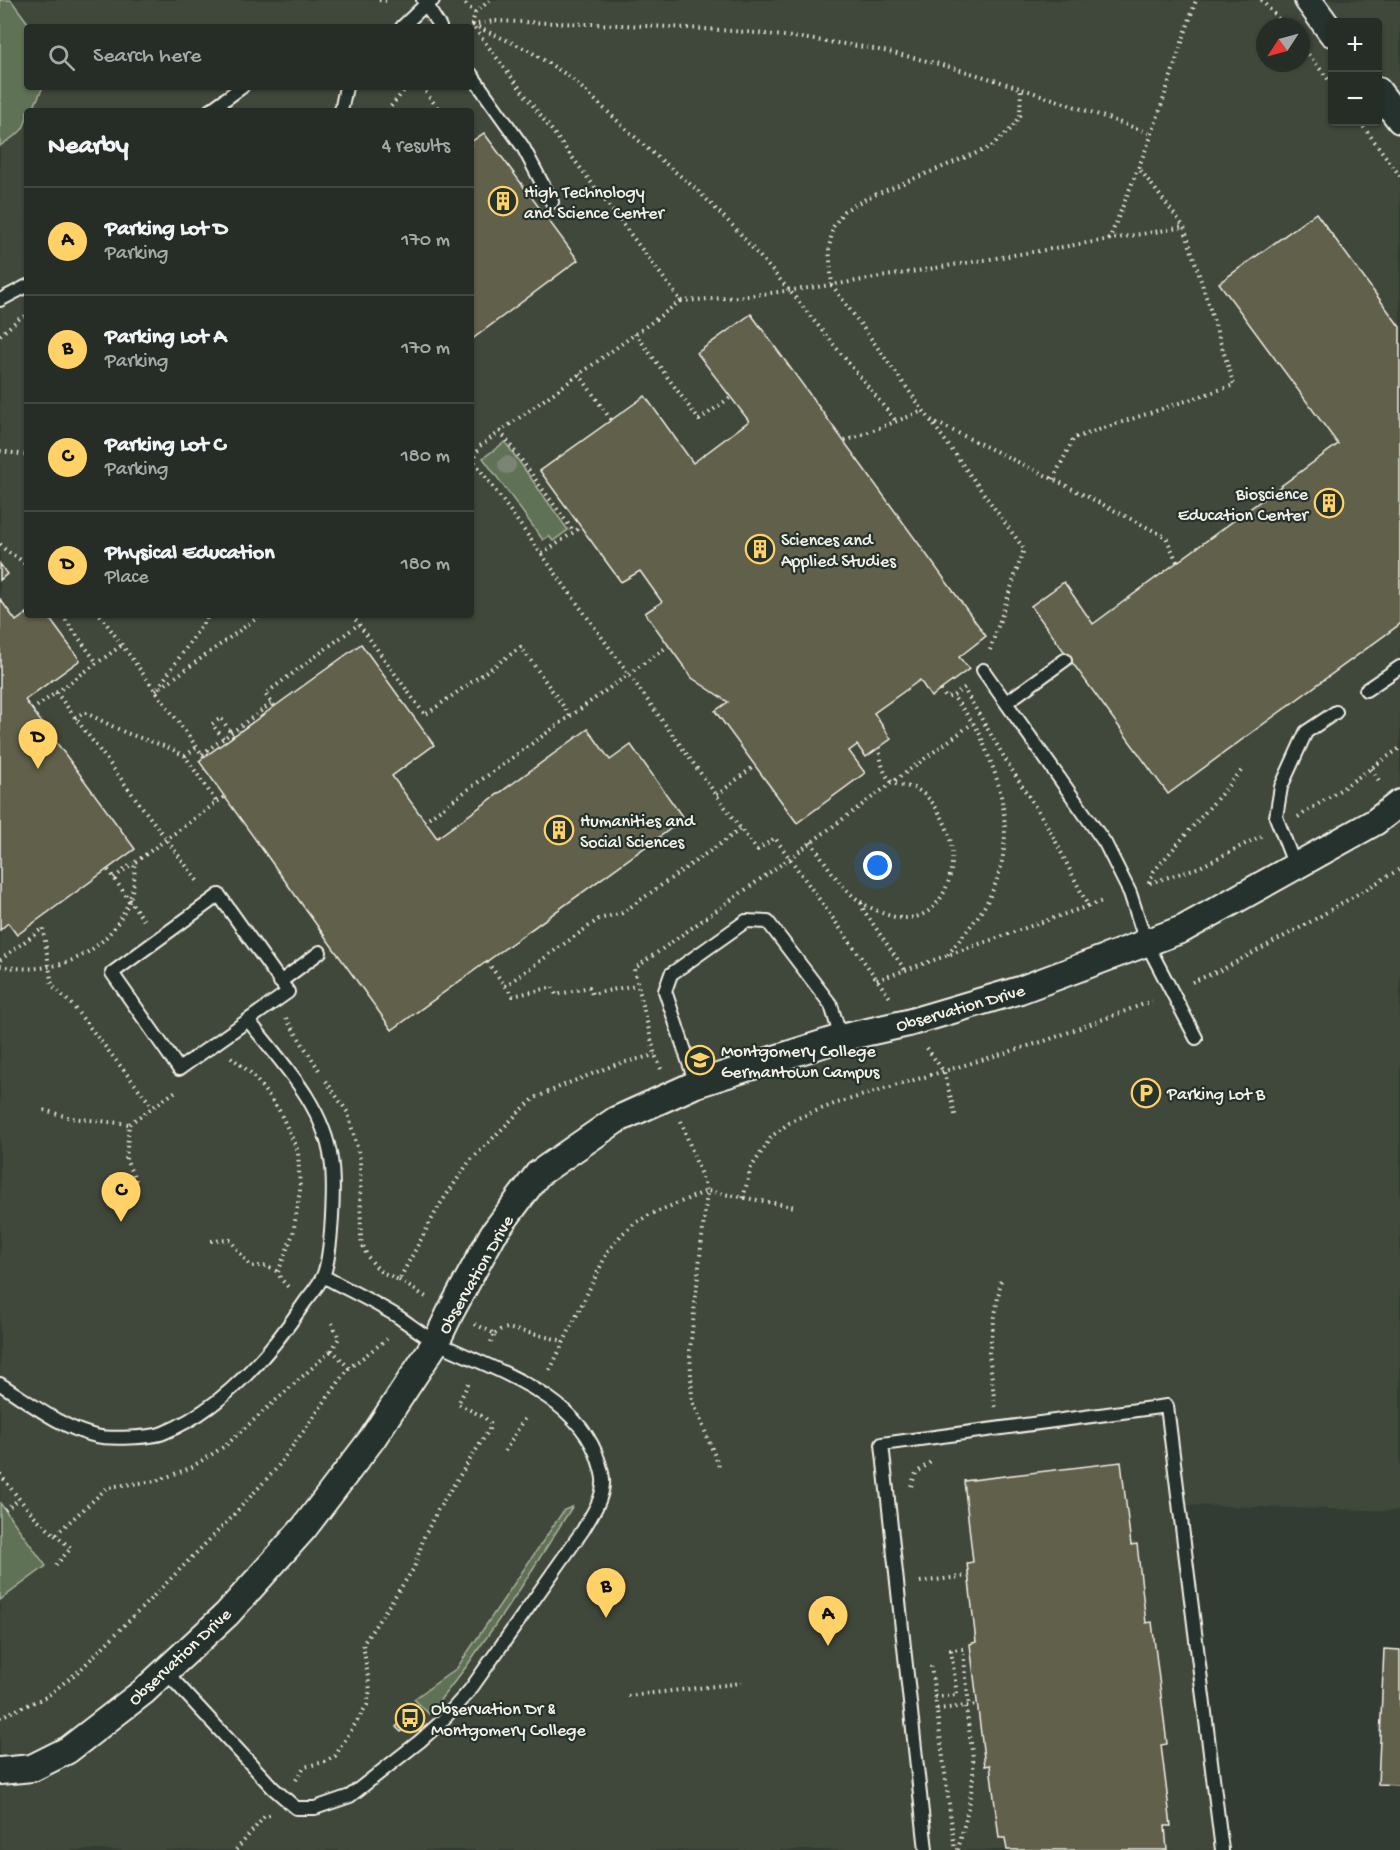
<!DOCTYPE html>
<html lang="en">
<head>
<meta charset="utf-8">
<style>
  body { margin:0; font-family:"Gochi Hand",sans-serif; background:#323932; color:#f1f3f6 }
  .controls { position:absolute; right:18px; top:18px; display:grid; overflow:hidden; border-radius:6px; box-shadow:0 2px 4px #0004 }
  .controls button { width:54px; height:54px; display:grid; place-items:center; padding:0; border:0; border-bottom:2px solid #424943; background:#262d26; color:#f1f3f6; font:30px sans-serif }
  .compass { position:absolute; left:1256px; top:18px; width:54px; height:54px; border-radius:50%; background:#262d26; box-shadow:0 2px 4px #0004; rotate:234deg }
  .you { position:absolute; left:878px; top:866px; width:21px; height:21px; margin:-15px; border:4px solid #fff; border-radius:50%; background:#1a73e8; box-shadow:0 0 0 9px #1a73e833 }
  .badge { display:grid; place-items:center; width:39px; height:39px; border-radius:50%; background:#ffd166; color:#111; font-size:20px; font-weight:700 }
  .pin { position:absolute; translate:-50% -50px; filter:drop-shadow(0 2px 3px #0008) }
  .pin::after { content:''; position:absolute; top:32px; width:21px; height:18px; background:inherit; clip-path:polygon(0 0,100% 0,50% 100%) }
  .list { margin:0; padding:0; list-style:none }
  h2 { display:flex; justify-content:space-between; align-items:center; height:78px; margin:0; padding:0 24px; font-size:26px }
  h2 small { font-size:20px; font-weight:400; color:#a4a8a7 }
  .list li { display:grid; grid-template-columns:39px 1fr auto; gap:18px; align-items:center; box-sizing:border-box; height:108px; padding:0 24px; border-top:2px solid #424943 }
  .list b { display:block; font-size:22px; white-space:nowrap }
  .list p { margin:0; font-size:20px; white-space:nowrap; color:#a4a8a7 }
  .list em { font-size:20px; font-style:normal; color:#a4a8a7 }
  .icon { flex:none; width:33px; height:33px; fill:none; stroke:currentColor; stroke-width:2; stroke-linecap:round; stroke-linejoin:round }
  .map { position:relative; flex:none; width:1400px; height:1850px; overflow:hidden }
  .search { position:absolute; background:#262d26; box-shadow:0 2px 4px #0004; left:24px; top:24px; width:450px; height:66px; display:flex; align-items:center; gap:15px; box-sizing:border-box; padding:0 21px; border-radius:6px; color:#a4a8a7; font-size:22px }
  .panel { position:absolute; background:#262d26; box-shadow:0 2px 4px #0004; left:24px; top:108px; width:450px; height:510px; border-radius:6px }
  .map>svg:first-child { display:block }
  .built { fill:#40473a; fill-rule:evenodd }
  .green { fill:#617254; stroke:#aab29e; stroke-width:1.5 }
  .building { fill:#60604b; stroke:#f4f1e8; stroke-width:1.5 }
  .lines { fill:none; stroke-linecap:round; stroke-linejoin:round }
  .service-casing { stroke:#f4f1e8; stroke-width:16 }
  .minor-casing { stroke:#f4f1e8; stroke-width:30 }
  .path { stroke:#f4f1e8; stroke-width:4; stroke-dasharray:1.5 4.5; stroke-linecap:butt }
  .service { stroke:#26332d; stroke-width:12 }
  .minor { stroke:#26332d; stroke-width:26 }
  .path-bridge { stroke:#f4f1e8; stroke-width:4; stroke-dasharray:1.5 4.5; stroke-linecap:butt }
  .tree { fill:#7c8476 }
  .labels { text-anchor:middle; stroke-width:4.5; stroke-linejoin:round; paint-order:stroke }
  .poi-label { font-size:18px; fill:#f4f1e8; stroke:#26332d; text-anchor:start }
  .street-label { font-size:18px; fill:#f4f1e8; stroke:#26332d }
</style>
</head>
<body>
<div class="map">
<svg width="1400" height="1850" viewBox="0 0 1400 1850">
  <rect width="100%" height="100%" fill="#323c33"/>
  <filter id="ink" filterUnits="userSpaceOnUse"><feTurbulence type="fractalNoise" baseFrequency=".0167" numOctaves="2"/><feDisplacementMap in="SourceGraphic" scale="12" xChannelSelector="R" yChannelSelector="G"/><feConvolveMatrix kernelMatrix="1 2 1 2 8 2 1 2 1" color-interpolation-filters="sRGB"/></filter>
  <g filter="url(#ink)">
    <path class="built" d="M11,0h1389v1511l-220,-6 42,345h-1222v-1704l25,-18 2,-5v492h444v-504h-439l11,-24h428v-60h-440zM1332,22h46v100h-46zM1265,27h36v36h-36z"/>
    <path class="green" d="M0,0h11l20,27h-4v60h16l-11,24h-5c0,22 -11,23 -27,35z
      M505,442l63,88 -15,11 -4,-5 -6,4 -60,-82z
      M0,1503l46,63 -46,34z
      M572,1507l-52,82 -54,78 -37,47 -15,-15 43,-31 107,-158z"/>
    <path class="building" d="M484,133l94,127 -107,80v-198z
      M1316,213l84,114v297l-232,170 -137,-188 33,-24 29,42 245,-180 -119,-161z
      M751,314l235,322 -27,21 10,12 -38,28 -11,-17 -46,33 17,26 -25,18 -9,-12 -8,6 16,22 -68,50 -82,-112 13,-9 -36,-24 -47,-65 17,-11 -22,-31 -19,11 -81,-111 105,-75 48,67 56,-42 -52,-68z
      M0,564l7,10 -7,6z
      M0,599l16,22 11,-8v2h20l33,45 -55,40 110,149 -118,86 -9,-12 -8,7z
      M361,644l73,101 -42,31 45,62 151,-109 22,31 21,-15 53,74 -292,211 -193,-269z
      M1121,1462l10,83 6,-1 9,79 6,-1 15,122 -6,1 10,81h-6l2,24h-160l-2,-12h-6l-9,-73 -5,1 -15,-122 6,-2 -9,-79 6,-1 -9,-81z
      M1384,1649l16,1v135l-22,-1z
      M416,1707l5,6 -20,19 -5,-5z"/>
    <g class="lines">
      <g class="service-casing">
        <path id="service" d="M423,0l17,27
          M402,27l24,-23 7,-4
          M471,74l52,73 29,55
          M209,111l33,-24
          M341,111l5,-24
          M0,300l27,-14
          M983,670l122,173 25,50 16,49 50,96
          M1366,690l34,-23
          M1007,702l58,-42
          M1295,866l-19,-49 5,-30 25,-55 30,-20
          M219,895l69,97 -109,77 -67,-96z
          M280,982l40,-30
          M696,1084l-31,-93 6,-17 75,-53 22,1 63,83 10,33
          M0,1384c29,18 63,45 96,52 12,3 55,2 67,-3 60,-24 107,-79 142,-131 6,-8 14,-17 18,-26 9,-21 12,-94 8,-117 -8,-55 -50,-97 -83,-139
          M165,1671l108,117 23,20h19l35,-12 70,-55 21,-19 29,-32 113,-160c8,-14 19,-29 20,-46 1,-7 -2,-15 -4,-22 -20,-67 -105,-92 -161,-119 -14,-7 -26,-17 -38,-25 -25,-16 -52,-28 -77,-42
          M926,1850l-44,-406 285,-38 55,444"/>
      </g>
      <g class="minor-casing">
        <path id="minor" d="M1308,0l24,33
          M1378,91l22,29
          M0,1771l32,-3 36,-18 75,-58 84,-78 77,-86 68,-89 64,-97 15,-31 42,-77 45,-60 78,-54 80,-36 145,-46 67,-15 112,-33 163,-61 192,-107 25,-19"/>
      </g>
      <path class="path" d="M379,0l7,1
        M461,0l14,13 -3,12 209,276 -201,145 -9,17
        M1261,0l25,27
        M475,13l15,-13
        M472,25l22,-4c107,4 215,4 321,19 20,3 40,5 59,9 95,19 186,52 278,85
        M473,25l55,25 42,27 79,73 47,39 39,39 54,62 107,131
        M1301,45l31,39
        M422,87l18,24
        M387,111l20,-24
        M1360,122l40,54
        M1109,240l43,-106 44,-134
        M681,301l58,-4 93,-12 352,-58
        M635,333l64,87 32,-23
        M0,335l20,-17 7,-2
        M579,374l32,46
        M931,420l122,59 113,58 11,25
        M500,431l74,101
        M845,441l78,-30
        M0,451l27,4
        M471,457l270,372 16,21 18,-12 116,161
        M1053,479l21,-41 160,-53 -50,-158 -46,-60
        M0,544c9,12 19,11 27,23
        M542,554l39,-27
        M62,615l35,48
        M100,615l104,142
        M352,615l73,100 96,-68 50,70
        M990,650l34,-101 -192,-264 -3,-37 4,-21 11,-16 23,-13 124,-51 21,-19 8,-13 1,-27
        M158,688l51,-73
        M941,690l5,8 7,-2
        M156,691l105,-76
        M56,692l143,191
        M274,706l-9,-12 94,-70
        M32,710l90,-65
        M75,718l9,-6 42,21 41,14 18,9 32,47
        M223,738l-11,-14 9,-6 8,12
        M202,754l70,-51
        M185,756l12,-9
        M1371,769l9,13
        M717,795l37,-29
        M1298,817l42,-27 60,-42
        M424,821l244,-175
        M811,842c15,21 29,46 50,60 10,7 30,16 43,16 37,2 53,-44 47,-75 -4,-20 -17,-46 -37,-55 -7,-2 -17,-2 -22,-6 -10,-8 -11,-23 -13,-34
        M108,870l37,52
        M114,878l19,-15
        M1149,883l5,-12 88,-101
        M1150,883l50,-16 61,-31
        M861,903l3,8 41,59
        M1088,906l15,-5
        M948,955c13,-19 32,-37 42,-59 23,-46 17,-96 -2,-141 -4,-9 -6,-18 -11,-26 -7,-11 -16,-22 -24,-33l14,-10
        M0,960l43,-32 9,57 20,20 81,102
        M487,962l26,34 40,-9 3,8 33,-8 3,7 44,-9
        M0,966c50,9 99,-6 124,-54 8,-15 12,-32 10,-49l90,-66
        M877,980l211,-74 -38,-76 -40,-63 -46,-78
        M1192,982l31,-13 82,-44 95,-56
        M505,986l94,-67 23,-6 119,-84
        M286,1018l33,52
        M927,1048l17,24 12,46
        M231,1057l21,17 27,36 19,41 2,39 -7,44 -15,38 3,7 9,10
        M661,1069l-6,-14 -21,-86 156,-111 183,-135
        M326,1081l22,32 12,46 1,81 6,16 13,15 19,9 40,-74 30,-44 49,-49 17,-15 29,-13 53,-21 38,-9
        M44,1110l27,8 58,6
        M681,1121l26,70 -17,159 2,49 27,67
        M136,1181l-10,-21 3,-36 47,-33
        M743,1198l8,-30 21,-32 21,-16 41,-16 211,-63 107,-40
        M211,1241l19,-1 20,26h17l11,6
        M399,1280l27,17
        M332,1323l7,15 -7,12 17,18 38,-29
        M475,1324l20,10 -5,10
        M495,1334l5,-4 7,-2 57,13
        M550,1370l58,-119 14,-17 12,-10 15,-9 58,-24 89,16
        M995,1407l-6,-55 12,-73
        M505,1451l21,-35
        M0,1474c17,23 33,43 55,61l53,-48 48,-6 34,-13 35,-22 107,-96
        M911,1486l5,-13 16,-12
        M5,1510l13,-10
        M55,1535l16,13 -15,17
        M920,1582l48,-6
        M931,1666l24,184
        M628,1696l114,-13
        M935,1697l22,-2 -6,-45 12,-1 6,57
        M937,1709l40,-4
        M0,1717l46,-20 34,-27 144,-145 52,-56 73,-101
        M296,1780l8,-13 20,-5 11,-6 32,-51 3,-15 -7,-46 51,-76 10,-31 13,-26 52,-81 1,-7 -6,-6 -26,-13 12,-24
        M236,1850l29,-34 5,-1
        M958,1850c7,-30 17,-61 15,-92 -2,-17 -5,-34 -7,-51"/>
      <use href="#service" class="service"/>
      <use href="#minor" class="minor"/>
      <path class="path-bridge" d="M229,730l4,6"/>
    </g>
    <circle class="tree" cx="507" cy="465" r="9"/>
  </g>
  <defs>
    <g id="building-ring" transform="scale(1.5)"><circle r="9.5" fill="#26332d" stroke="#ffd166" stroke-width="1.5"/><path d="M-4-6H4V6H1V3H-1V6H-4ZM-2.5-4.3h1.7v1.8h-1.7ZM.8-4.3h1.7v1.8H.8ZM-2.5-1h1.7V.8h-1.7ZM.8-1h1.7V.8H.8Z" fill="#ffd166"/></g>
    <g id="university-ring" transform="scale(1.5)"><circle r="9.5" fill="#26332d" stroke="#ffd166" stroke-width="1.5"/><path d="M0-5L7-2L0 1L-7-2ZM-4 1L0 2.5L4 1V4Q0 6-4 4Z" fill="#ffd166"/></g>
    <g id="parking-ring" transform="scale(1.5)"><circle r="9.5" fill="#26332d" stroke="#ffd166" stroke-width="1.5"/><path d="M-3.5-5.5H1a3.5 3.5 0 0 1 0 7H-1V5.5H-3.5ZM-1-3.4V-.6H.8a1.4 1.4 0 0 0 0-2.8Z" fill="#ffd166"/></g>
    <g id="bus-ring" transform="scale(1.5)"><circle r="9.5" fill="#26332d" stroke="#ffd166" stroke-width="1.5"/><path d="M-5-6H5V4H4V6H2V4H-2V6H-4V4H-5ZM-3.5-4V0h7V-4ZM-3.5 1.2v1.5H-2V1.2ZM2 1.2v1.5H3.5V1.2Z" fill="#ffd166"/></g>
  </defs>
  <g fill-rule="evenodd">
    <use href="#building-ring" x="503" y="201"/>
    <use href="#building-ring" x="1329" y="503"/>
    <use href="#building-ring" x="760" y="549"/>
    <use href="#building-ring" x="559" y="830"/>
    <use href="#university-ring" x="700" y="1060"/>
    <use href="#parking-ring" x="1146" y="1093"/>
    <use href="#bus-ring" x="410" y="1718"/>
  </g>
  <g class="labels">
    <g class="poi-label">
      <text x="524" y="197">High Technology<tspan x="524" dy="21">and Science Center</tspan></text>
      <text x="1308" y="499" text-anchor="end">Bioscience<tspan x="1308" dy="21">Education Center</tspan></text>
      <text x="781" y="545">Sciences and<tspan x="781" dy="21">Applied Studies</tspan></text>
      <text x="580" y="826">Humanities and<tspan x="580" dy="21">Social Sciences</tspan></text>
      <text x="721" y="1056">Montgomery College<tspan x="721" dy="21">Germantown Campus</tspan></text>
      <text x="1167" y="1099">Parking Lot B</text>
      <text x="431" y="1714">Observation Dr &amp;<tspan x="431" dy="21">Montgomery College</tspan></text>
    </g>
    <g class="street-label">
      <text transform="translate(960 1007) rotate(-16)" y="6">Observation Drive</text>
      <text transform="translate(475 1274) rotate(-60)" y="6">Observation Drive</text>
      <text transform="translate(179 1656) rotate(-43)" y="6">Observation Drive</text>
    </g>
  </g>
</svg>
<div class="controls">
<button>+</button>
<button>−</button>
</div>
<svg class="compass" viewBox="-18 -18 36 36"><path d="M0-13l5 13h-10z" fill="#e53935"/><path d="M0 13l5-13h-10z" fill="#a4a8a7"/></svg>
<div class="you"></div>
<div class="pin badge" style="left:828px;top:1646px">A</div>
<div class="pin badge" style="left:606px;top:1618px">B</div>
<div class="pin badge" style="left:121px;top:1222px">C</div>
<div class="pin badge" style="left:38px;top:769px">D</div>
<div class="search"><svg class="icon" aria-label="search" viewBox="0 0 24 24"><circle cx="10" cy="10" r="6"/><path d="M15 15l6 6"/></svg>Search here</div>
<section class="panel">
<h2>Nearby<small>4 results</small></h2>
<ul class="list">
<li><span class="badge">A</span><div><b>Parking Lot D</b><p>Parking</p></div><em>170 m</em></li>
<li><span class="badge">B</span><div><b>Parking Lot A</b><p>Parking</p></div><em>170 m</em></li>
<li><span class="badge">C</span><div><b>Parking Lot C</b><p>Parking</p></div><em>180 m</em></li>
<li><span class="badge">D</span><div><b>Physical Education</b><p>Place</p></div><em>180 m</em></li>
</ul>
</section>
</div>
</body>
</html>
